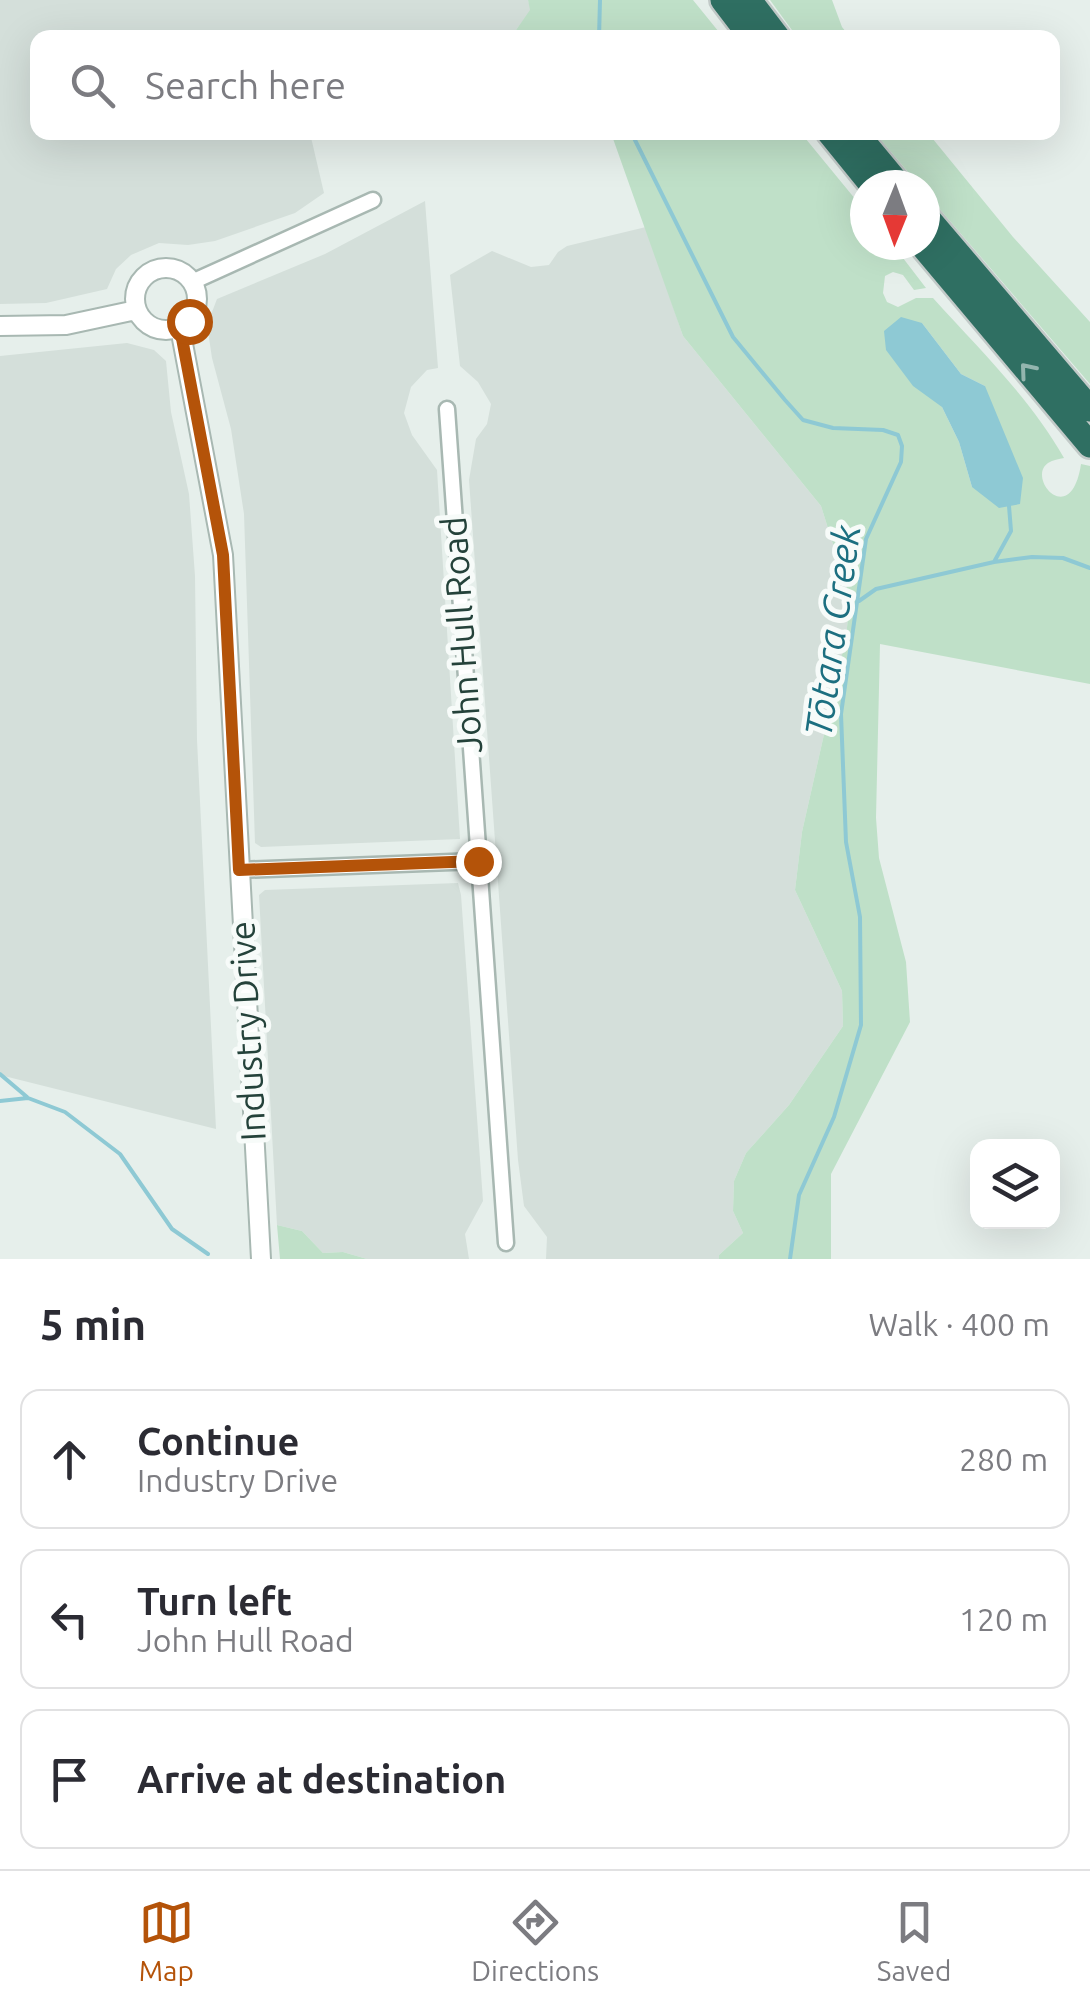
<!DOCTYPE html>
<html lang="en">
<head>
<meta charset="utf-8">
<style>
  body { margin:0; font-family:Ubuntu,sans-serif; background:#f7f7f7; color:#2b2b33 }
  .controls { position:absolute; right:30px; bottom:30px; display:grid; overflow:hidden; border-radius:20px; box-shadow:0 10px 40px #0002 }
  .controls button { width:90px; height:90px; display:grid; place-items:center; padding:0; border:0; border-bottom:2px solid #e1e1e2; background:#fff; color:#2b2b33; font:50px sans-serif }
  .compass { position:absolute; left:850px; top:170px; width:90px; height:90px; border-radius:50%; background:#fff; box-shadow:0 10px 40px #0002; rotate:181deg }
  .stop { position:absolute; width:30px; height:30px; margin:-22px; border:8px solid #b45309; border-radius:50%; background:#fff }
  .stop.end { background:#b45309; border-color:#fff; box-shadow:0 2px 10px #0008 }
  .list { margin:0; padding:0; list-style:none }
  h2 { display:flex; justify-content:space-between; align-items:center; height:130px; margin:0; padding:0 40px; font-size:42px }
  h2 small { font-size:32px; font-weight:400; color:#7c7c81 }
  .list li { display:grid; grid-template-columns:65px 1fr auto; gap:30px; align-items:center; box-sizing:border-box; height:140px; margin:0 20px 20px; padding:0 20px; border:2px solid #e1e1e2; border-radius:20px }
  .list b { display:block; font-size:38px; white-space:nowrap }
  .list p { margin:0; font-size:32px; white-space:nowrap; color:#7c7c81 }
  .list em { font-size:32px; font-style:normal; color:#7c7c81 }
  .icon { flex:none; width:55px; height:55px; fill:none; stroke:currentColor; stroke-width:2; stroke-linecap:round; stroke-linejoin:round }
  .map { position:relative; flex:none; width:1090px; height:1259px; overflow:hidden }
  .search { position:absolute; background:#fff; box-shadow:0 10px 40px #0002; left:30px; right:30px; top:30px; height:110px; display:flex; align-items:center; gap:25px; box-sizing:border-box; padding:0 35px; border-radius:20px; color:#7c7c81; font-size:38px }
  .sheet { height:610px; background:#fff }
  nav { display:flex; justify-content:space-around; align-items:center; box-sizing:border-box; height:140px; border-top:2px solid #e1e1e2; background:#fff; font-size:28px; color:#7c7c81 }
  nav a { display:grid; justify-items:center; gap:5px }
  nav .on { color:#b45309 }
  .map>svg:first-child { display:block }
  .built { fill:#d4dfda }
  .green { fill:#bfe0c8; fill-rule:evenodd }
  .water { fill:#8ec9d4 }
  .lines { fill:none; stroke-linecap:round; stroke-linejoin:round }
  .stream { stroke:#8ec9d4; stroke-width:4 }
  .minor-casing { stroke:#a8b8b2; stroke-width:19 }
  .tertiary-casing { stroke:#a8b8b2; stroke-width:22 }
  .motorway-casing { stroke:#c2cac8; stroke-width:30 }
  .minor { stroke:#fff; stroke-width:14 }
  .tertiary { stroke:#fff; stroke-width:18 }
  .motorway { stroke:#2f6f62; stroke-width:25 }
  .oneway { stroke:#93b5ae }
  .route { stroke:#b45309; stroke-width:12 }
  .labels { text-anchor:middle; stroke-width:10; stroke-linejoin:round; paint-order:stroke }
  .street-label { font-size:35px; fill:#24423a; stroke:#f7fbf9 }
  .water-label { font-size:38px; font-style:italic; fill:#1c6f80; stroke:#f7fbf9 }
</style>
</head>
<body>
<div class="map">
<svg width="1090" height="1259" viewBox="0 0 1090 1259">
  <rect width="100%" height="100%" fill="#e6efeb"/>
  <path class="built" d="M0,0h528l3,10 -15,20 -19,7 -459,1v94l272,1 14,60 -29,20 -80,28 -27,4 -29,-2 -28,12 -15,14 -9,20 -61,14 -46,1z
    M425,201l13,167 -11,2 -16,17 -7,26 8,22 25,35 23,369 -199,8 -6,-4 -11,-329 -13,-85 -19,-71 -5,-33 10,-26 108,-45z
    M646,227l37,109 138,170 29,92 -4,39 -44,195 -7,58 47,101 1,35 -54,79 -43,48 -12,28 -1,30 10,22 -24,22v4h-173l1,-22 -23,-31 -6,-46 -49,-680 7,-41 11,-15 4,-20 -13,-22 -18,-16 -10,-91 42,-24 39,16 18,-2 9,-13 9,-6z
    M127,343l27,7 12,11 5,51 18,82 6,82 2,164 19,389 -216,-54v-719z
    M458,883l3,12 22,306 -18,33 4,25h-102l-24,-7 -20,1 -21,-22 -25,-6 -18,-330 6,-5z"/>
  <path class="green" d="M528,0h165l30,37h-226l19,-7 14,-20z
    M770,0h62l10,27 8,10h-53z
    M611,133h190l64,78v34h28l33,43 -12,2 -11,-15 -10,-3 -8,4 -2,17 4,9 11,5 18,-9h17c46,51 97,100 131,160 -5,1 -11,2 -16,5 -22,15 23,67 33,1l9,2v218l-210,-40 -4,174 3,40 27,104 4,60 -79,152v85h-112v-4l24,-22 -10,-22 1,-30 12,-28 43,-48 54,-79 -1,-35 -47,-101 7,-58 44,-195 4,-39 -29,-92 -138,-170zM922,323l39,51 24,12 -13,101 -13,-45 -17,-35z
    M875,133h53l85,104 77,85v62l-165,-192v-7h-6z
    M277,1225l25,6 21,22 20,-1 24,7h-87z"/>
  <path class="water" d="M901,317l21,6 39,51 24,12 38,92 -3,26 -21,4 -27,-21 -13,-45 -17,-35 -29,-21 -27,-36 -2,-19z"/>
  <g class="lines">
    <path class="stream" d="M599,38l1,-38
      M631,132l102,205 52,63 18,20 30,8 50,2 15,5 4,11 -1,16 -35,77 -25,175 5,128 14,75 1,108 -27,92 -35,78 -9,64
      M994,562l17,-31 -2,-25
      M859,601l17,-12 118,-27 38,-5 31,1 27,10
      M0,1074l27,23
      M0,1101l28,-3 37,14 55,42 52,75 36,25"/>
    <g class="minor-casing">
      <path id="minor" d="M192,282l181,-82
        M447,409l59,834
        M239,870l239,-9"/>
    </g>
    <g class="tertiary-casing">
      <path id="tertiary" d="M135 299a31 31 0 1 1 62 0a31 31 0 1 1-62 0Z
        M0,326l66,-1 70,-15
        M180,328l43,227 38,704"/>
    </g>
    <g class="motorway-casing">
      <path id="motorway" d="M723,0l29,38
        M749,0l29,38
        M829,132l43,53
        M855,132l44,53
        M925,215l165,194
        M922,245l168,200"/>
    </g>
    <use href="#minor" class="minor"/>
    <use href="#tertiary" class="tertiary"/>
    <use href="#motorway" class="motorway"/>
  </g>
  <defs><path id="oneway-chevron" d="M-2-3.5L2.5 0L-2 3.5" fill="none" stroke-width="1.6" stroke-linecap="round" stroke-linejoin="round" transform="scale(2.5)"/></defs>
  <use class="oneway" href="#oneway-chevron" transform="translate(1027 370) rotate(-130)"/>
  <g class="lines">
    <path class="route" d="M189,321l-9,7 43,227 16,315 239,-9"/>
  </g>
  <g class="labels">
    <g class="street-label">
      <text transform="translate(462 635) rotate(-94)" y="12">John Hull Road</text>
      <text transform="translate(248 1031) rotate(-93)" y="12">Industry Drive</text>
    </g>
    <g class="water-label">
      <text transform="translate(833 631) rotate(-82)" y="13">Tōtara Creek</text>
    </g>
  </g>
</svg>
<div class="controls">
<button><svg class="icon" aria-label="layers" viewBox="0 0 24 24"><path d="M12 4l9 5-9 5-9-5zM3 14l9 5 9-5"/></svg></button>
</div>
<svg class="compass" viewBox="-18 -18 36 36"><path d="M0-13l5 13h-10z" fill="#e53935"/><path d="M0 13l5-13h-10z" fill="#7c7c81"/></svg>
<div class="stop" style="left:189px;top:321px"></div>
<div class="stop end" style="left:478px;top:861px"></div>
<div class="search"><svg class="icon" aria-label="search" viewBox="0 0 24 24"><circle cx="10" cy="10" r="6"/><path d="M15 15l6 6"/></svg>Search here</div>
</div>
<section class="sheet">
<h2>5 min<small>Walk · 400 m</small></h2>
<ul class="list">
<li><svg class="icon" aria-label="ahead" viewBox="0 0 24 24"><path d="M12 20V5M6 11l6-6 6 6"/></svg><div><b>Continue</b><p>Industry Drive</p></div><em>280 m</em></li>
<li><svg class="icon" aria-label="left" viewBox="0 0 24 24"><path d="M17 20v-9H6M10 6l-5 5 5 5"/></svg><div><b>Turn left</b><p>John Hull Road</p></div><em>120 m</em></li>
<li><svg class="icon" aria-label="arrive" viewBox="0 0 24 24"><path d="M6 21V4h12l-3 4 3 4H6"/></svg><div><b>Arrive at destination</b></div></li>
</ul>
</section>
<nav>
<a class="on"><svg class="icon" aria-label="map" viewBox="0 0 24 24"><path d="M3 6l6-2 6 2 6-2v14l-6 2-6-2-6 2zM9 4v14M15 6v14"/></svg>Map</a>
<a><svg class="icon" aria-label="directions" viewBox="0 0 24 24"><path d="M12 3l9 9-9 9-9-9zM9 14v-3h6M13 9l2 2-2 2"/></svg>Directions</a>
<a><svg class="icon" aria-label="saved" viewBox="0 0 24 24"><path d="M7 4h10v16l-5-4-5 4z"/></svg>Saved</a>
</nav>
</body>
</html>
